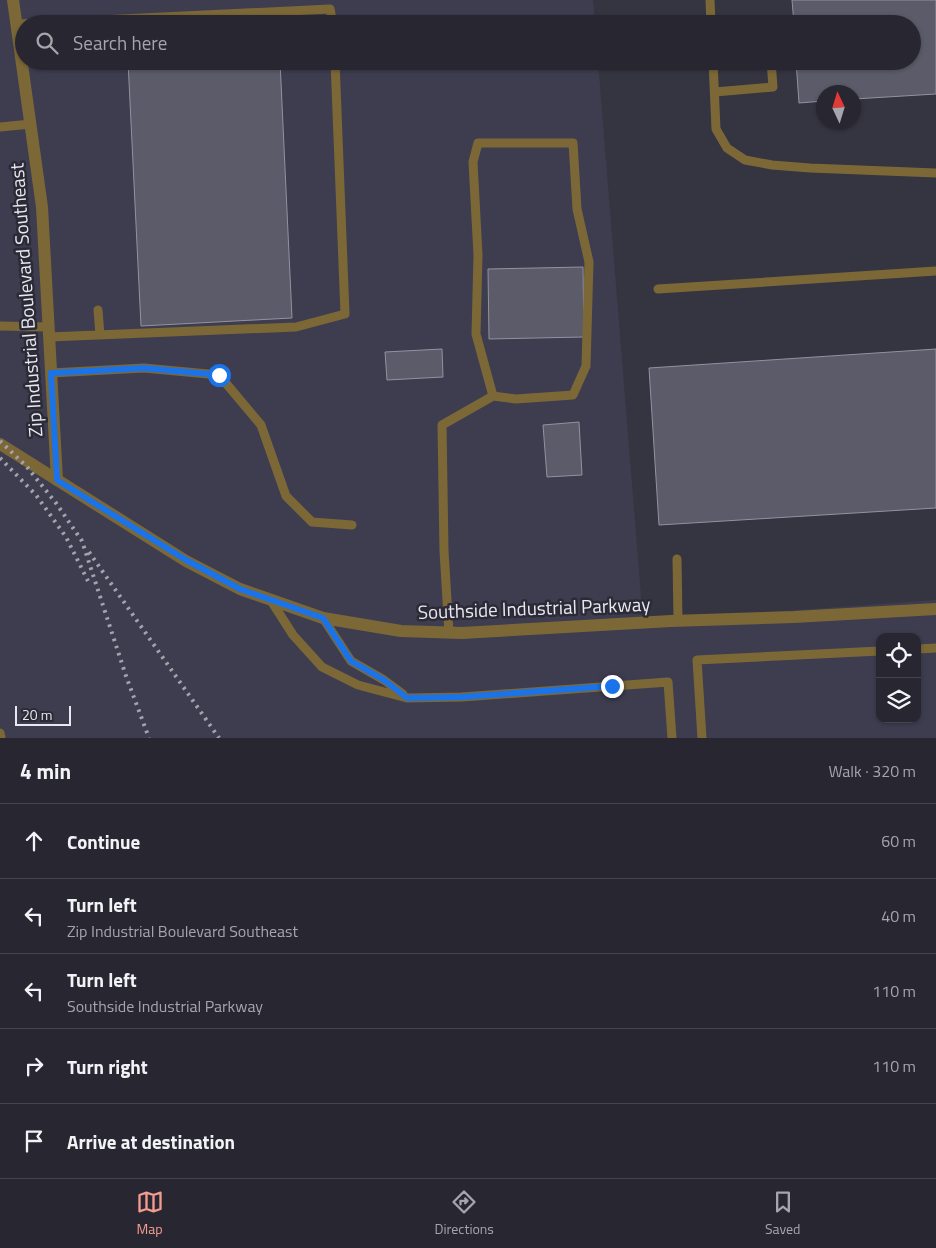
<!DOCTYPE html>
<html lang="en">
<head>
<meta charset="utf-8">
<style>
  body { margin:0; font-family:"Titillium Web",sans-serif; background:#34333d; color:#f1f3f6 }
  .controls { position:absolute; right:15px; bottom:15px; display:grid; overflow:hidden; border-radius:10px; box-shadow:0 1px 4px #0004 }
  .controls button { width:45px; height:45px; display:grid; place-items:center; padding:0; border:0; border-bottom:1px solid #44444d; background:#282731; color:#f1f3f6; font:25px sans-serif }
  .compass { position:absolute; left:816px; top:85px; width:45px; height:45px; border-radius:50%; background:#282731; box-shadow:0 1px 4px #0004; rotate:356deg }
  .scale { position:absolute; left:15px; bottom:12px; width:56px; box-sizing:border-box; padding-left:5px; border:2px solid #e8e8f0; border-top:0; font-size:14px; line-height:18px; white-space:nowrap; color:#e8e8f0; -webkit-text-stroke:4px #2b2a36; paint-order:stroke }
  .stop { position:absolute; width:15px; height:15px; margin:-11px; border:4px solid #1a73e8; border-radius:50%; background:#fff }
  .stop.end { background:#1a73e8; border-color:#fff; box-shadow:0 1px 5px #0008 }
  .list { margin:0; padding:0; list-style:none }
  h2 { display:flex; justify-content:space-between; align-items:center; height:65px; margin:0; padding:0 20px; font-size:21px }
  h2 small { font-size:16px; font-weight:400; color:#a5a5ab }
  .list li { display:grid; grid-template-columns:32px 1fr auto; gap:15px; align-items:center; box-sizing:border-box; height:75px; padding:0 20px; border-top:1px solid #44444d }
  .list b { display:block; font-size:19px; white-space:nowrap }
  .list p { margin:0; font-size:16px; white-space:nowrap; color:#a5a5ab }
  .list em { font-size:16px; font-style:normal; color:#a5a5ab }
  .icon { flex:none; width:28px; height:28px; fill:none; stroke:currentColor; stroke-width:2; stroke-linecap:round; stroke-linejoin:round }
  .map { position:relative; flex:none; width:936px; height:738px; overflow:hidden }
  .search { position:absolute; background:#282731; box-shadow:0 1px 4px #0004; left:15px; right:15px; top:15px; height:55px; display:flex; align-items:center; gap:12px; box-sizing:border-box; padding:0 18px; border-radius:28px; color:#a5a5ab; font-size:19px }
  .sheet { height:440px; background:#282731 }
  nav { display:flex; justify-content:space-around; align-items:center; box-sizing:border-box; height:70px; border-top:1px solid #44444d; background:#282731; font-size:14px; color:#a5a5ab }
  nav a { display:grid; justify-items:center; gap:2px }
  nav .on { color:#f59c91 }
  .map>svg:first-child { display:block }
  .built { fill:#3e3d50; fill-rule:evenodd }
  .building { fill:#5c5b69; stroke:#9392a1 }
  .lines { fill:none; stroke-linecap:round; stroke-linejoin:round }
  .service { stroke:#7c6837; stroke-width:9 }
  .minor { stroke:#7c6837; stroke-width:12 }
  .tertiary { stroke:#7c6837; stroke-width:12 }
  .rail { stroke:#a3a3ad; stroke-width:4; stroke-dasharray:2.5 5; stroke-linecap:butt }
  .route { stroke:#1a73e8; stroke-width:6 }
  .labels { text-anchor:middle; stroke-width:5; stroke-linejoin:round; paint-order:stroke }
  .street-label { font-size:19px; fill:#e8e8f0; stroke:#2b2a36 }
</style>
</head>
<body>
<div class="map">
<svg width="936" height="738" viewBox="0 0 936 738">
  <rect width="100%" height="100%" fill="#353441"/>
  <path class="built" d="M0,0h593l2,24h-571v37h574l45,560 293,-21v138h-936zM880,637h37v82h-37z"/>
  <path class="building" d="M792,0h144v94l-82,5v-7h-30v9l-25,2 -3,-42h116v-37h-118z
    M128,61h152l12,257 -151,8z
    M583,267l1,70 -95,2 -1,-70z
    M442,349l1,28 -56,3 -2,-28z
    M936,349v159l-277,17 -10,-157z
    M579,422l3,53 -35,2 -4,-52z"/>
  <g class="lines">
    <path class="service" d="M710,0l1,24
      M17,24l313,-15 3,15
      M713,61l3,68 11,19 18,12 27,5 38,3 126,5
      M715,92l58,-5 -2,-26
      M0,127l31,-3
      M658,289l278,-18
      M98,310l2,25
      M0,326l49,1
      M49,337l247,-10 49,-13 -10,-253
      M51,373l93,-5 75,7 42,50 25,71 26,26 40,3
      M677,559l1,61
      M270,599l23,36 29,32 36,18 49,13 55,-1 206,-15 4,56
      M323,618l28,43 33,19 19,14
      M449,633l-5,-82 -2,-126 51,-29 -17,-62 2,-79 -5,-93 5,-19h95l4,66 12,53 -3,104 -13,29 -57,4 -23,-3
      M917,649l19,-1
      M0,733l1,5
      M702,738l-5,-78 183,-9"/>
    <path class="minor" d="M13,0l29,207 15,273"/>
    <path class="tertiary" d="M0,444l186,117 54,28 83,29 78,13 61,2 209,-12 123,-4 142,-8"/>
    <path class="rail" d="M0,441l27,26 29,36 26,38 44,135 23,62
      M0,458l36,37 30,42 22,44
      M89,552l130,186"/>
  </g>
  <g class="lines">
    <path class="route" d="M219,375l-75,-7 -93,5 6,107 129,80 54,29 83,29 28,43 33,19 23,18 55,-1 150,-11"/>
  </g>
  <g class="labels">
    <g class="street-label">
      <text transform="translate(26 300) rotate(-94)" y="7">Zip Industrial Boulevard Southeast</text>
      <text transform="translate(534 608) rotate(-2)" y="7">Southside Industrial Parkway</text>
    </g>
  </g>
</svg>
<div class="controls">
<button><svg class="icon" aria-label="locate" viewBox="0 0 24 24"><circle cx="12" cy="12" r="6"/><path d="M12 2v4M12 18v4M2 12h4M18 12h4"/></svg></button>
<button><svg class="icon" aria-label="layers" viewBox="0 0 24 24"><path d="M12 4l9 5-9 5-9-5zM3 14l9 5 9-5"/></svg></button>
</div>
<svg class="compass" viewBox="-18 -18 36 36"><path d="M0-13l5 13h-10z" fill="#e53935"/><path d="M0 13l5-13h-10z" fill="#a5a5ab"/></svg>
<div class="scale">20 m</div>
<div class="stop" style="left:219px;top:375px"></div>
<div class="stop end" style="left:612px;top:686px"></div>
<div class="search"><svg class="icon" aria-label="search" viewBox="0 0 24 24"><circle cx="10" cy="10" r="6"/><path d="M15 15l6 6"/></svg>Search here</div>
</div>
<section class="sheet">
<h2>4 min<small>Walk · 320 m</small></h2>
<ul class="list">
<li><svg class="icon" aria-label="ahead" viewBox="0 0 24 24"><path d="M12 20V5M6 11l6-6 6 6"/></svg><div><b>Continue</b></div><em>60 m</em></li>
<li><svg class="icon" aria-label="left" viewBox="0 0 24 24"><path d="M17 20v-9H6M10 6l-5 5 5 5"/></svg><div><b>Turn left</b><p>Zip Industrial Boulevard Southeast</p></div><em>40 m</em></li>
<li><svg class="icon" aria-label="left" viewBox="0 0 24 24"><path d="M17 20v-9H6M10 6l-5 5 5 5"/></svg><div><b>Turn left</b><p>Southside Industrial Parkway</p></div><em>110 m</em></li>
<li><svg class="icon" aria-label="right" viewBox="0 0 24 24"><path d="M7 20v-9h11M14 6l5 5-5 5"/></svg><div><b>Turn right</b></div><em>110 m</em></li>
<li><svg class="icon" aria-label="arrive" viewBox="0 0 24 24"><path d="M6 21V4h12l-3 4 3 4H6"/></svg><div><b>Arrive at destination</b></div></li>
</ul>
</section>
<nav>
<a class="on"><svg class="icon" aria-label="map" viewBox="0 0 24 24"><path d="M3 6l6-2 6 2 6-2v14l-6 2-6-2-6 2zM9 4v14M15 6v14"/></svg>Map</a>
<a><svg class="icon" aria-label="directions" viewBox="0 0 24 24"><path d="M12 3l9 9-9 9-9-9zM9 14v-3h6M13 9l2 2-2 2"/></svg>Directions</a>
<a><svg class="icon" aria-label="saved" viewBox="0 0 24 24"><path d="M7 4h10v16l-5-4-5 4z"/></svg>Saved</a>
</nav>
</body>
</html>
